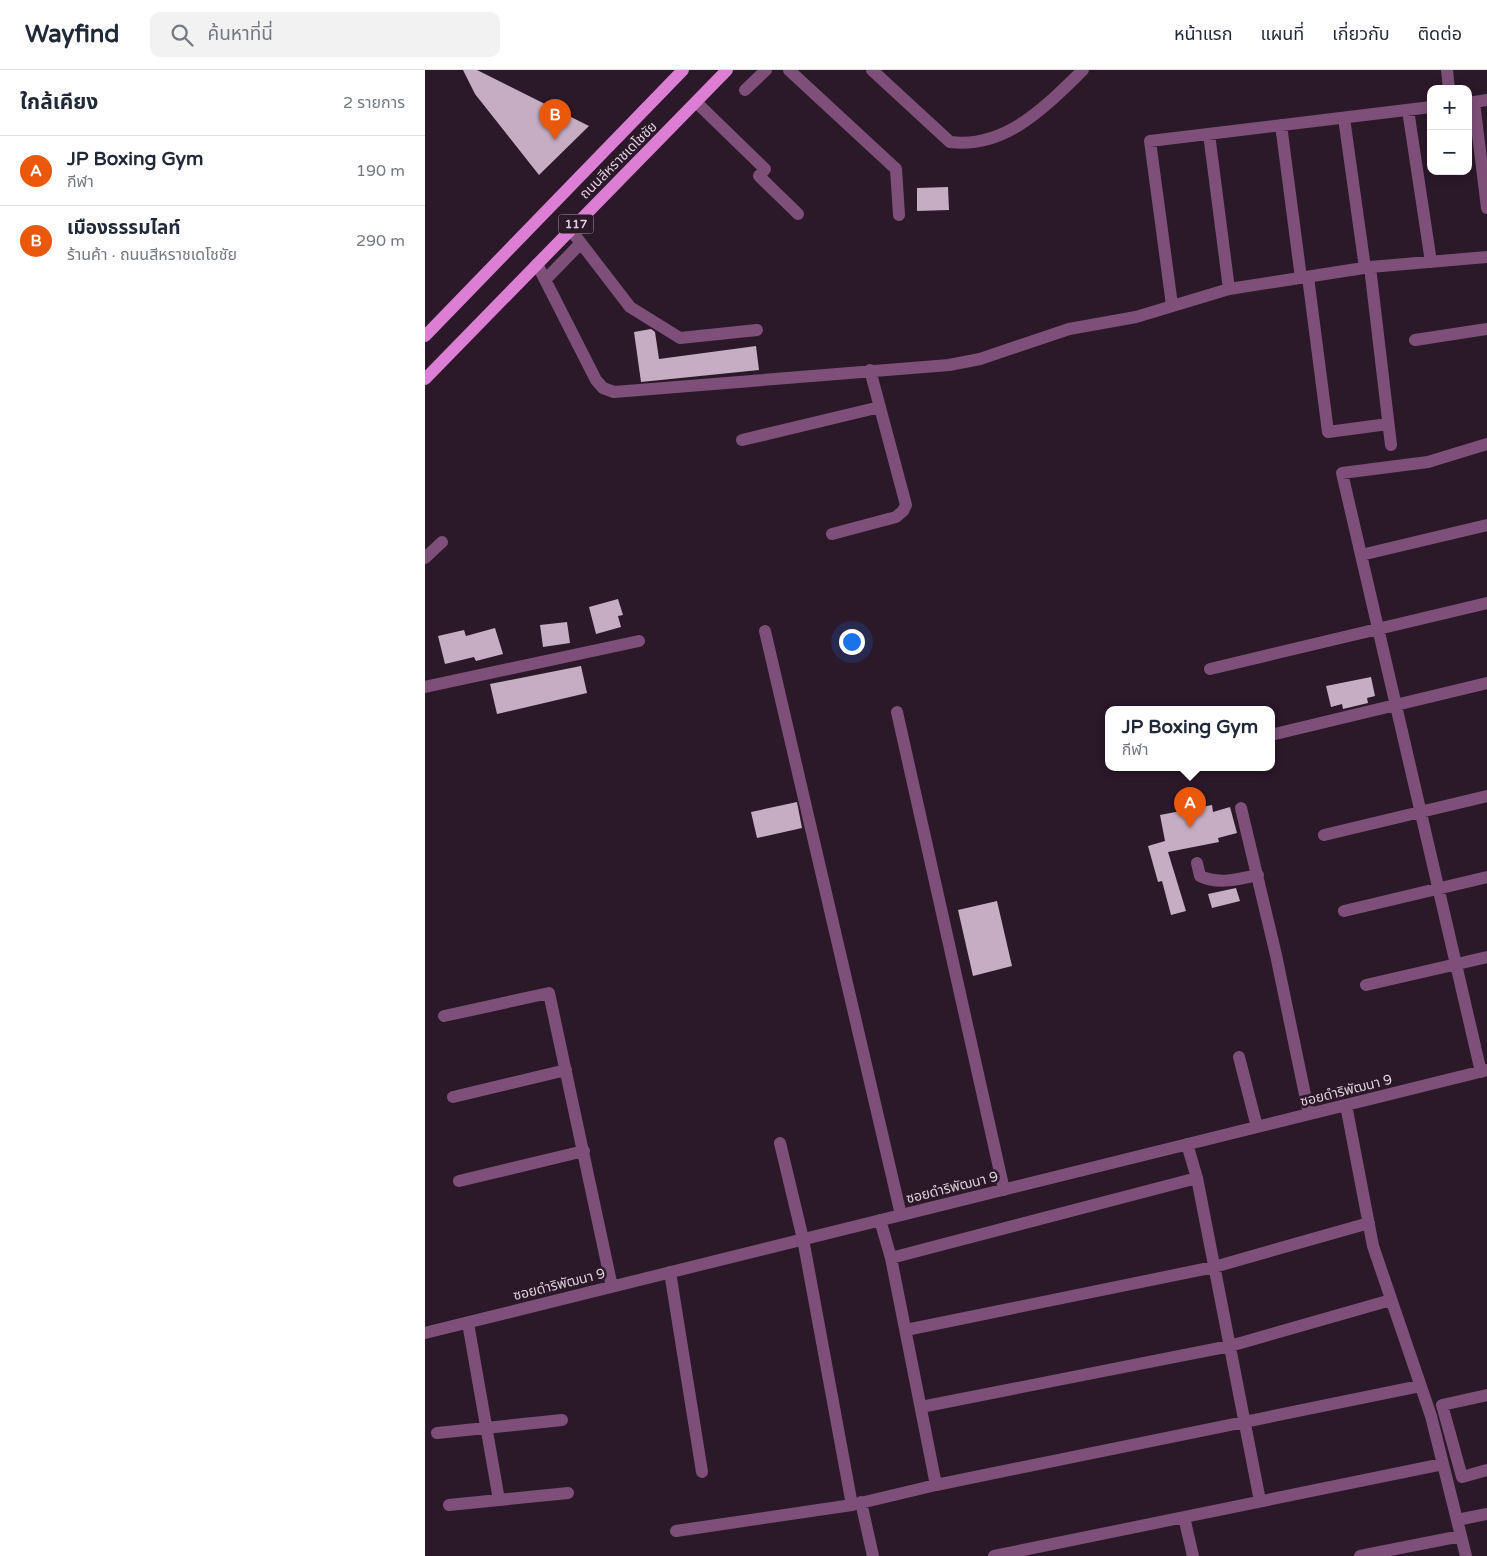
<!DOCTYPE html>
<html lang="th">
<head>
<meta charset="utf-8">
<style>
  body { margin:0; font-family:"Varela Round","Noto Sans Thai",sans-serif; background:#f2f2f3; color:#1f2937 }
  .controls { position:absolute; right:15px; top:15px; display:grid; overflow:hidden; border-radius:10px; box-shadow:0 2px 12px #0003 }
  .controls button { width:45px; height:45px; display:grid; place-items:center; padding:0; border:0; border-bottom:1px solid #e0e1e3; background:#fff; color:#1f2937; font:25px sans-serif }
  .you { position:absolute; left:426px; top:571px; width:18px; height:18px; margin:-12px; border:4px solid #fff; border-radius:50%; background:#1a73e8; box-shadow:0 0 0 8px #1a73e833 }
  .badge { display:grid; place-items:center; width:32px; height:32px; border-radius:50%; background:#ea580c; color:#fff; font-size:16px; font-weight:700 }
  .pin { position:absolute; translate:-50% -41px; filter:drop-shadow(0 1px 2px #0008) }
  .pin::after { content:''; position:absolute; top:26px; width:18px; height:15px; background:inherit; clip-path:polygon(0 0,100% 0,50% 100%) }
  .popup { position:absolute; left:680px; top:636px; width:170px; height:65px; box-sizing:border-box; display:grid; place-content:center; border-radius:10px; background:#fff; filter:drop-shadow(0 1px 4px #0005); font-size:16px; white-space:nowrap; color:#747a83 }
  .popup b { font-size:19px; color:#1f2937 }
  .popup::after { content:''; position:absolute; left:50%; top:100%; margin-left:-10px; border:10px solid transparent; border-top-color:#fff }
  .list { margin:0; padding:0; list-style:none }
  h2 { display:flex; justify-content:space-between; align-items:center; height:65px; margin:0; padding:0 20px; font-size:21px }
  h2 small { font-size:16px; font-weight:400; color:#747a83 }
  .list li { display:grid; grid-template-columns:32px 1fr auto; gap:15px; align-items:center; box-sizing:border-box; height:70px; padding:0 20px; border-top:1px solid #e0e1e3 }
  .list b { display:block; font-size:19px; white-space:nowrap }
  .list p { margin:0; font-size:16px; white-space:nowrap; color:#747a83 }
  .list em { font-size:16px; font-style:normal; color:#747a83 }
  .icon { flex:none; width:28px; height:28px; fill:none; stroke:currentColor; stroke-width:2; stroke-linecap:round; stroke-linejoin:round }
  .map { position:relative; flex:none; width:1062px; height:1486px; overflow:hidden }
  header { display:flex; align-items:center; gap:30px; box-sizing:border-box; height:70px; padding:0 25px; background:#fff; border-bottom:1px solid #e0e1e3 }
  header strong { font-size:24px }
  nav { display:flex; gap:28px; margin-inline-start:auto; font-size:18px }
  .search { width:350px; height:45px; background:#f2f2f3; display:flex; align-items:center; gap:12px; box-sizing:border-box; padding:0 18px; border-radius:10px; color:#747a83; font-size:19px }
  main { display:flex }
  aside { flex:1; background:#fff }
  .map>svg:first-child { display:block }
  .building { fill:#c6adc3 }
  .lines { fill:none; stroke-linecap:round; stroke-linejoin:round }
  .minor { stroke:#7e5079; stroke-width:12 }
  .major { stroke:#dd7ed5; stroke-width:12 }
  .labels { text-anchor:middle; stroke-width:5; stroke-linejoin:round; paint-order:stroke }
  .shield { fill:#2b1829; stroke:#a899a6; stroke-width:1 }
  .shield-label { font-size:12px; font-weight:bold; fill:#ddd0db }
  .street-label { font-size:14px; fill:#ddd0db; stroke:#2b1829 }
</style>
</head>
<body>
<header>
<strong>Wayfind</strong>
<div class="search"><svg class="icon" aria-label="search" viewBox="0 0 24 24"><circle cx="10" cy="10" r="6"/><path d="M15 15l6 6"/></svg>ค้นหาที่นี่</div>
<nav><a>หน้าแรก</a><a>แผนที่</a><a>เกี่ยวกับ</a><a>ติดต่อ</a></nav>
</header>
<main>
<aside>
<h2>ใกล้เคียง<small>2 รายการ</small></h2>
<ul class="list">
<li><span class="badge">A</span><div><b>JP Boxing Gym</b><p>กีฬา</p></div><em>190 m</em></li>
<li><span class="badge">B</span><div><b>เมืองธรรมไลท์</b><p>ร้านค้า · ถนนสีหราชเดโชชัย</p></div><em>290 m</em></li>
</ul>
</aside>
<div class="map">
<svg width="1062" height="1486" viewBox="0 0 1062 1486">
  <rect width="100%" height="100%" fill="#2b1829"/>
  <path class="building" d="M38,0h14l112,56 -50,49 -64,-81z
    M523,117l1,23 -32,1v-23z
    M226,259l4,3 4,27 97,-13 3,24 -118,12 -7,-50z
    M193,529l5,16 -5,1 3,11 -25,7 -7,-27z
    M142,552l3,21 -27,4 -3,-22z
    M70,558l8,26 -27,7 -2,-4 -29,7 -7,-28 26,-6 2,6z
    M156,596l6,27 -90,21 -7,-30z
    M946,607l4,19 -8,2 1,5 -25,6 -1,-5 -11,3 -5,-21z
    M372,732l5,26 -45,10 -6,-26z
    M787,735l1,7 17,-5 7,26 -19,5 1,4 -51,10 18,59 -15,4 -9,-34 -4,1 -10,-36 17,-5 -5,-26z
    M811,818l4,13 -28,7 -4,-14z
    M572,831l15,65 -39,10 -15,-66z"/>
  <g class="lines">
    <path class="minor" d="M364,0l107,99 3,46
      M447,0l78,72c56,7 96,-36 133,-72
      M1022,0l2,19
      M320,20l21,-20
      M1049,32l13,106
      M272,33l68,66 -6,7 39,38
      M1043,33l19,-3
      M983,40l23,152
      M919,48l21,150
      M856,55l20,153
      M784,64l20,155
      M145,159l60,78 50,31 77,-8
      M112,194l59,116 7,8 11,4 335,-27 31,-6 89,-30 67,-12 93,-28 141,-22 117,-10
      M945,197l21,178
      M883,207l20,155 60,-8
      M120,210l36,-37
      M747,235l-22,-164 281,-34
      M990,270l72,-11
      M317,370l138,-33
      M407,464l64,-17 7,-6 3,-6 -36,-135
      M936,485l126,-30
      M0,488l17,-16
      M340,561l136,584
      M785,599l277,-66
      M0,617l214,-46
      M472,642l107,478
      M846,665l216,-52
      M816,738l35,147 33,159
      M899,765l163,-39
      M772,793l3,13c19,9 38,3 58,-1
      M919,841l143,-34
      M941,915l121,-28
      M19,946l105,-23 63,294
      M814,987l18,70
      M1056,1002l-139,-599 86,-11 59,-18
      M28,1027l113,-27
      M921,1035l27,141 58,170 35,140
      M355,1073l23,96 49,266
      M762,1074l10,34 63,323
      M34,1111l125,-30
      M455,1150l11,38 45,227
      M466,1188l306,-80
      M245,1202l32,200
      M43,1253l31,177
      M481,1260l308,-63 155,-44
      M0,1263l1062,-263
      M1062,1325l-45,10 20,72 25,-7
      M496,1337l309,-61 161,-46
      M12,1363l125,-13
      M436,1432l12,54
      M24,1435l119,-12
      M759,1447l9,39
      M1032,1450l30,-6
      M251,1461l176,-26 84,-20 484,-99
      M569,1486l449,-92
      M935,1486l101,-20"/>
    <path class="major" d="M0,266l258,-266
      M0,309l302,-309"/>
  </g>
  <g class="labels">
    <rect class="shield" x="133.5" y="144.5" width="35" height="19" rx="4"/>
    <g class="shield-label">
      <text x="151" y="158">117</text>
    </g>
    <g class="street-label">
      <text transform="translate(193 90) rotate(-45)" y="5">ถนนสีหราชเดโชชัย</text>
      <text transform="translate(921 1020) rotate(-14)" y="5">ซอยดำริพัฒนา 9</text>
      <text transform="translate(527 1117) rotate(-14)" y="5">ซอยดำริพัฒนา 9</text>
      <text transform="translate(134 1214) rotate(-14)" y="5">ซอยดำริพัฒนา 9</text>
    </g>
  </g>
</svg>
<div class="controls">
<button>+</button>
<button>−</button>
</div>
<div class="you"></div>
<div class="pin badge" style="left:765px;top:758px">A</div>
<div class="popup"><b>JP Boxing Gym</b>กีฬา</div>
<div class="pin badge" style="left:130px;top:70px">B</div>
</div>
</main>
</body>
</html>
